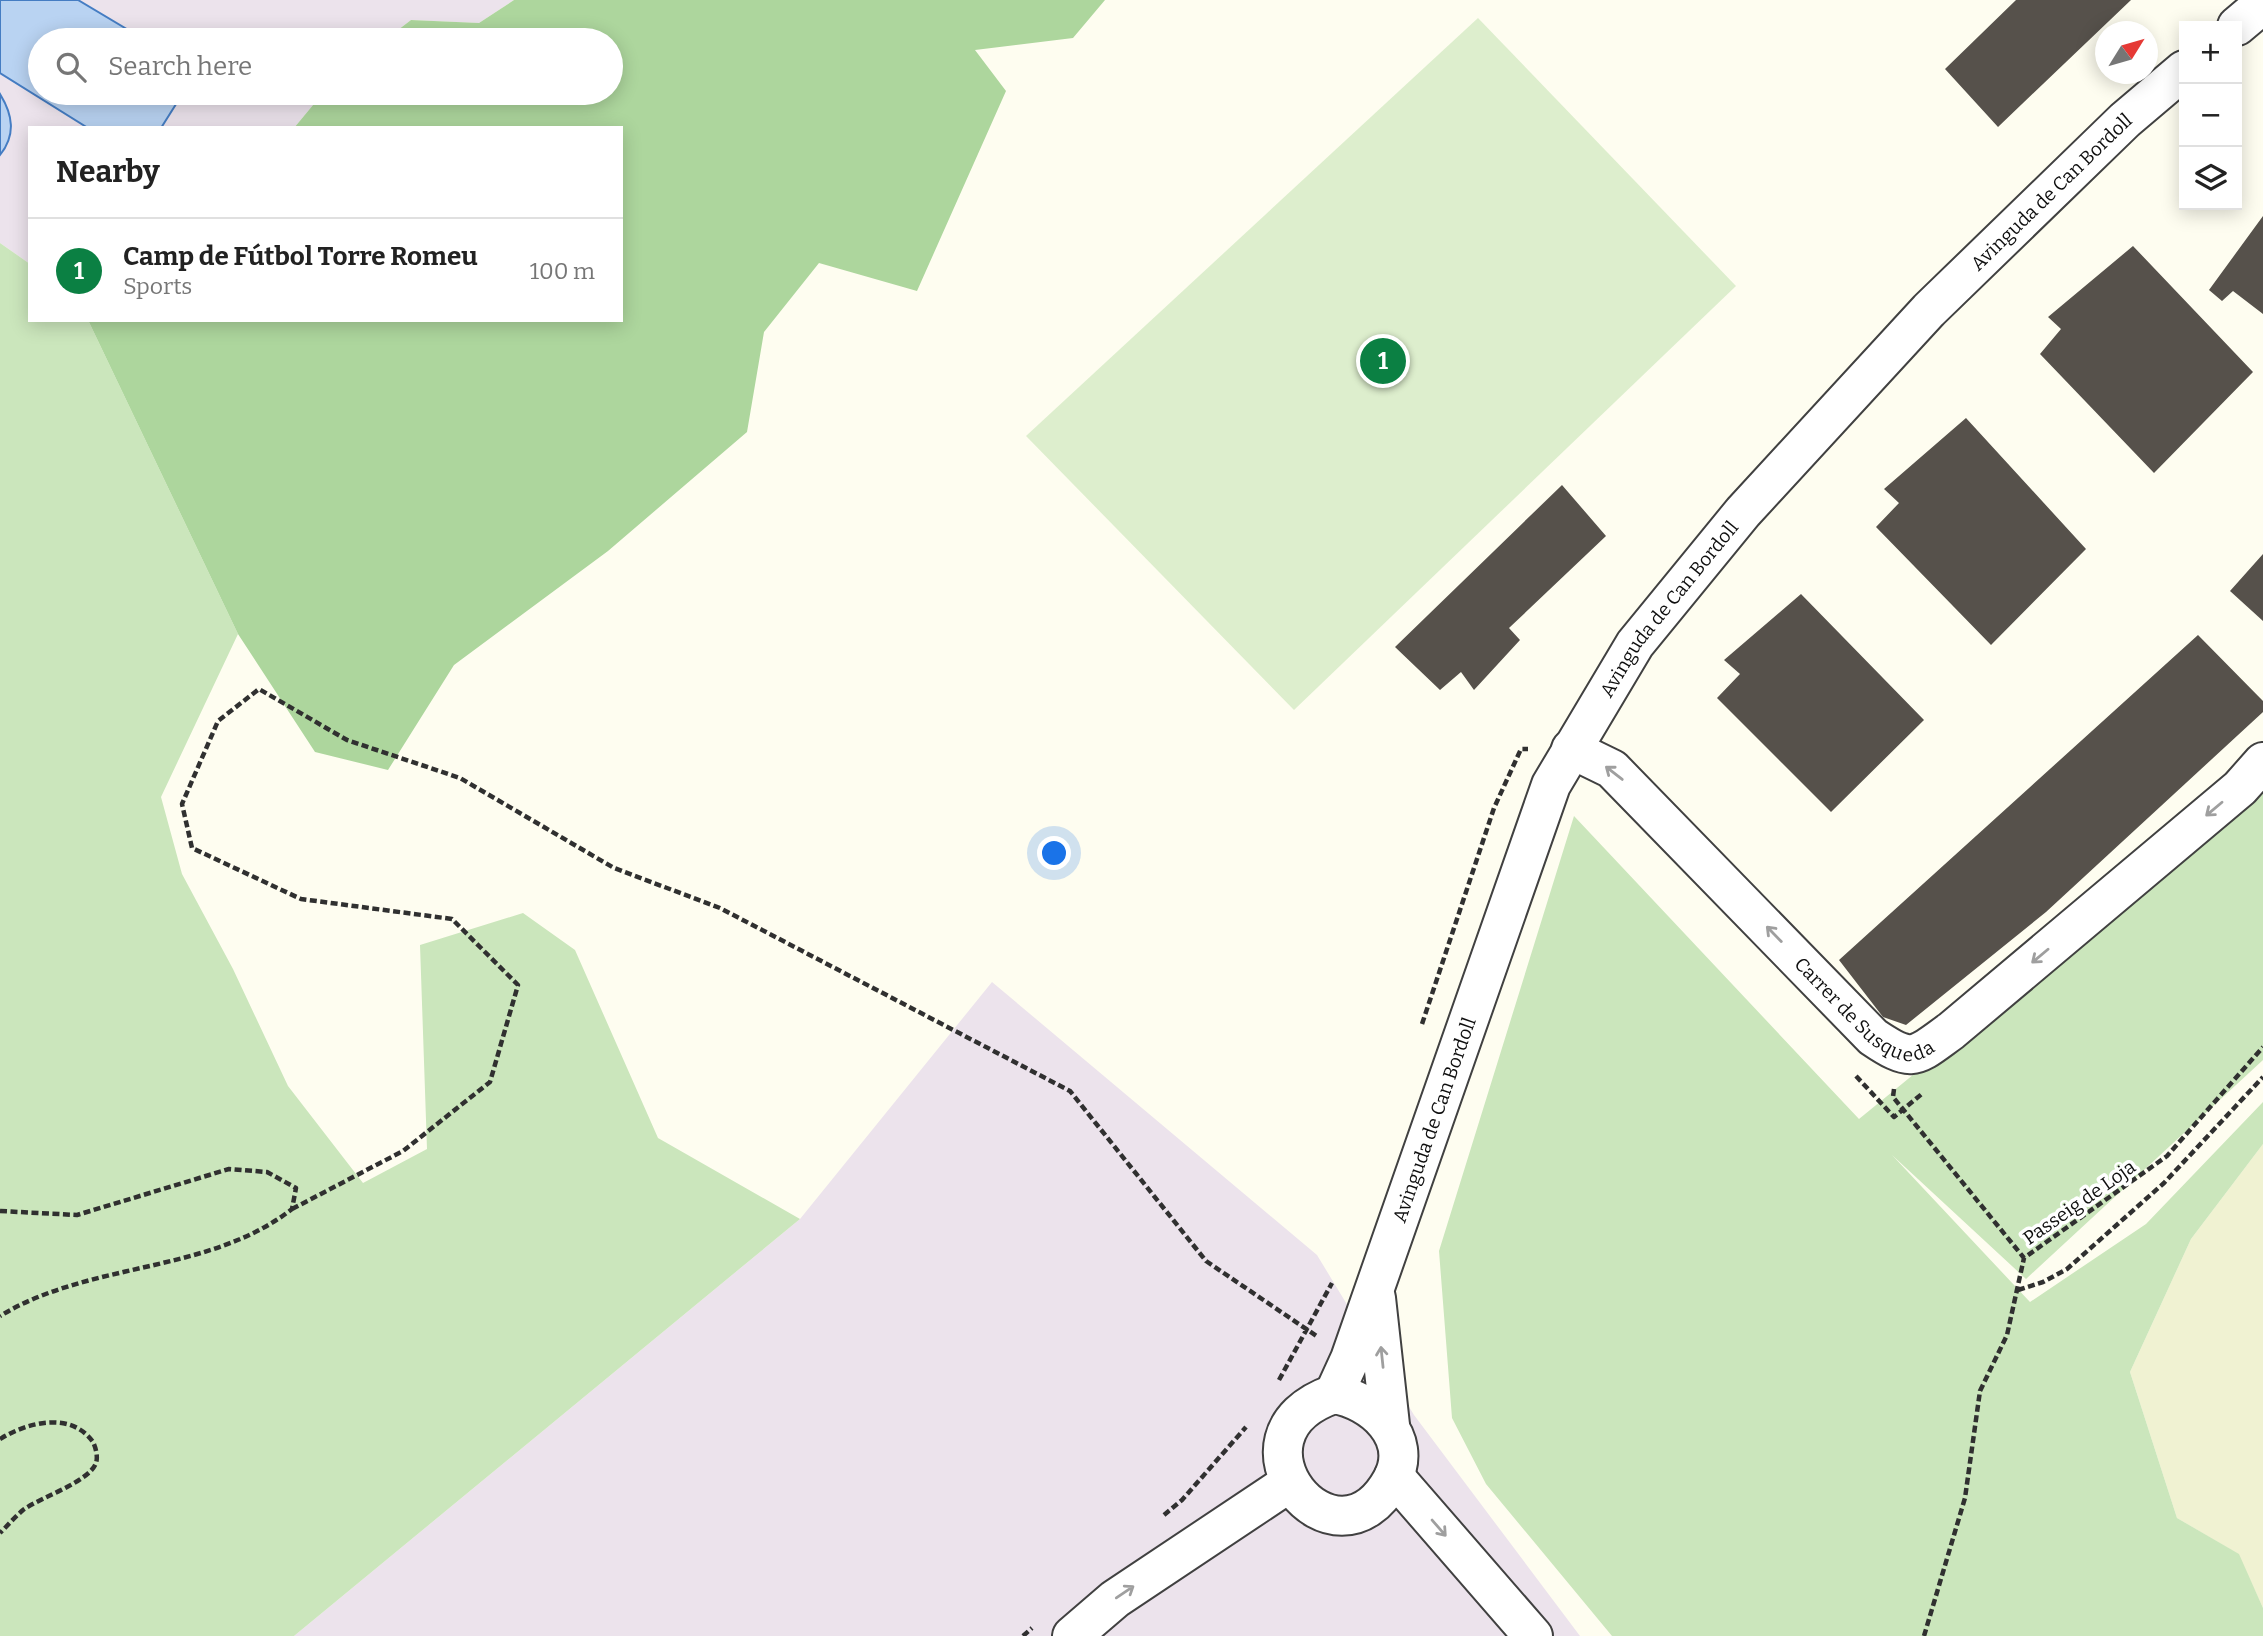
<!DOCTYPE html>
<html lang="en">
<head>
<meta charset="utf-8">
<style>
  body { margin:0; font-family:Bitter,serif; background:#f6f6f6; color:#222 }
  .controls { position:absolute; right:21px; top:21px; display:grid; overflow:hidden; border-radius:0px; box-shadow:0 4px 18px #0003 }
  .controls button { width:63px; height:63px; display:grid; place-items:center; padding:0; border:0; border-bottom:2px solid #e0e0e0; background:#fff; color:#222; font:35px sans-serif }
  .compass { position:absolute; left:2095px; top:21px; width:63px; height:63px; border-radius:50%; background:#fff; box-shadow:0 4px 18px #0003; rotate:53deg }
  .you { position:absolute; left:1055px; top:854px; width:24px; height:24px; margin:-18px; border:5px solid #fff; border-radius:50%; background:#1a73e8; box-shadow:0 0 0 10px #1a73e833 }
  .badge { display:grid; place-items:center; width:46px; height:46px; border-radius:50%; background:#0b8043; color:#fff; font-size:23px; font-weight:700 }
  .pin { position:absolute; translate:-50% -50%; border:4px solid #fff; box-shadow:0 2px 7px #0006 }
  .list { margin:0; padding:0; list-style:none }
  h2 { display:flex; justify-content:space-between; align-items:center; height:91px; margin:0; padding:0 28px; font-size:30px }
  h2 small { font-size:23px; font-weight:400; color:#767676 }
  .list li { display:grid; grid-template-columns:46px 1fr auto; gap:21px; align-items:center; box-sizing:border-box; height:105px; padding:0 28px; border-top:2px solid #e0e0e0 }
  .list b { display:block; font-size:26px; white-space:nowrap }
  .list p { margin:0; font-size:23px; white-space:nowrap; color:#767676 }
  .list em { font-size:23px; font-style:normal; color:#767676 }
  .icon { flex:none; width:38px; height:38px; fill:none; stroke:currentColor; stroke-width:2; stroke-linecap:round; stroke-linejoin:round }
  .map { position:relative; flex:none; width:2263px; height:1636px; overflow:hidden }
  .search { position:absolute; background:#fff; box-shadow:0 4px 18px #0003; left:28px; top:28px; width:595px; height:77px; display:flex; align-items:center; gap:18px; box-sizing:border-box; padding:0 24px; border-radius:38px; color:#767676; font-size:26px }
  .panel { position:absolute; background:#fff; box-shadow:0 4px 18px #0003; left:28px; top:126px; width:595px; height:196px; border-radius:0px }
  .map>svg:first-child { display:block }
  .industrial { fill:#ece3ec }
  .farmland { fill:#f0f2d2 }
  .green { fill:#cbe6bc }
  .forest { fill:#add69d }
  .pitch { fill:#ddeecd }
  .water { fill:#b9d3f2; stroke:#457dc3; stroke-width:2 }
  .building { fill:#56514b }
  .lines { fill:none; stroke-linecap:round; stroke-linejoin:round }
  .minor-casing { stroke:#414141; stroke-width:42 }
  .path { stroke:#303030; stroke-width:4.5; stroke-dasharray:7 3.5; stroke-linecap:butt }
  .minor { stroke:#fff; stroke-width:38 }
  .oneway { stroke:#9f9f9f }
  .labels { text-anchor:middle; stroke-width:7; stroke-linejoin:round; paint-order:stroke }
  .street-label { font-size:19px; fill:#0e0e0e; stroke:#fff }
</style>
</head>
<body>
<div class="map">
<svg width="2263" height="1636" viewBox="0 0 2263 1636">
  <rect width="100%" height="100%" fill="#fefdf0"/>
  <path class="industrial" d="M0,0h514l-35,23 -68,-3 -26,20h-345v53h283l-29,35h-264v136l-30,-21z
    M992,982l325,273 97,160 166,221h-1286l506,-417z"/>
  <path class="farmland" d="M2263,1144v464l-25,-54 -61,-36 -47,-146 61,-133z"/>
  <path class="green" d="M0,243l30,21v56h58l150,314 -77,163 21,77 51,95 55,117 75,97 64,-34 -7,-204 103,-32 52,37 83,188 142,81 -506,417h-294z
    M2263,770v290l-237,219 -134,-124 138,147 116,-78 117,-122v42l-72,95 -61,133 47,146 62,36 24,54v28h-651l-126,-152 -34,-66 -13,-167 135,-435 285,303 131,-107z"/>
  <path class="forest" d="M514,0h591l-32,38 -98,12 31,41 -89,200 -98,-28 -55,69 -17,100 -139,119 -154,114 -66,105 -73,-18 -77,-118 -150,-314h533v-192h-327l29,-35h288v-53h-226l26,-20 68,3z"/>
  <path class="pitch" d="M1478,18l258,268 -442,424 -268,-274z"/>
  <path class="water" d="M0,0h78l67,40h-105v53h143l-22,35h-73l-88,-55z
    M0,94c13,21 16,41 0,61z"/>
  <path class="building" d="M2016,0h115l-133,127 -53,-58z
    M2263,216v98l-30,-23 -11,10 -13,-11z
    M2133,246l120,126 -99,101 -114,-119 21,-25 -13,-12z
    M1966,418l120,131 -95,96 -115,-118 23,-24 -15,-14z
    M1562,485l44,51 -97,92 11,12 -46,50 -13,-18 -21,18 -45,-43z
    M2263,554v67l-33,-30z
    M1801,594l123,126 -93,92 -114,-114 23,-24 -16,-14z
    M2198,635l65,66v11l-217,200 -140,113 -23,-8 -44,-57z"/>
  <g class="lines">
    <g class="minor-casing">
      <g id="minor">
        <path d="M2237,26l26,-22"/>
        <path id="s1" d="M1571,749l41,20 261,268c40,27 42,20 78,-6l289,-243 23,-26"/>
        <path d="M1376,1298l14,127"/>
        <path id="s2" d="M1334,1394l16,-35 201,-574 84,-141 108,-132 186,-202 196,-190 59,-50"/>
        <path d="M1334,1394c38,6 81,43 58,86 -57,103 -178,-45 -58,-86z"/>
        <path d="M1394,1476l139,160"/>
        <path d="M1072,1636l43,-37 174,-116"/>
      </g>
    </g>
    <path class="path" d="M1422,1024l72,-216 27,-59h7
      M1856,1076l38,41 29,-24
      M1894,1089l-1,8 131,161 143,-102 96,-109
      M292,1209l111,-58 87,-69 28,-97 -66,-66 -151,-20 -109,-51 -10,-44 36,-83 41,-32 88,51 113,38 154,90 106,40 350,183 136,170 112,76
      M0,1211l77,4 152,-46 38,3 29,16 -4,21c-83,65 -202,52 -292,107
      M2018,1290l25,-8 24,-13 97,-86 99,-106
      M1279,1380l53,-97
      M0,1439c28,-17 71,-28 93,3 3,6 5,15 3,21 -7,19 -55,34 -73,47 -8,7 -15,15 -23,23
      M1164,1515l18,-15 64,-73
      M1023,1636l9,-8
      M1924,1636l41,-138 15,-107 27,-56 17,-77"/>
    <use href="#minor" class="minor"/>
  </g>
  <defs><path id="oneway-shaft" d="M-6 0H5M1.5-3L5.5 0L1.5 3" fill="none" stroke-width="1.6" stroke-linecap="round" stroke-linejoin="round" transform="scale(1.75)"/></defs>
  <g class="oneway">
    <use href="#oneway-shaft" transform="translate(1614 773) rotate(-142)"/>
    <use href="#oneway-shaft" transform="translate(2214 809) rotate(140)"/>
    <use href="#oneway-shaft" transform="translate(1774 934) rotate(-134)"/>
    <use href="#oneway-shaft" transform="translate(2040 956) rotate(140)"/>
    <use href="#oneway-shaft" transform="translate(1382 1357) rotate(-96)"/>
    <use href="#oneway-shaft" transform="translate(1439 1528) rotate(49)"/>
    <use href="#oneway-shaft" transform="translate(1125 1592) rotate(-34)"/>
  </g>
  <g class="labels">
    <g class="street-label">
      <text dy="7" stroke="none"><textPath href="#s2" startOffset="1426">Avinguda de Can Bordoll</textPath></text>
      <text dy="7" stroke="none"><textPath href="#s2" startOffset="859">Avinguda de Can Bordoll</textPath></text>
      <text dy="7" stroke="none"><textPath href="#s1" startOffset="399">Carrer de Susqueda</textPath></text>
      <text dy="7" stroke="none"><textPath href="#s2" startOffset="292">Avinguda de Can Bordoll</textPath></text>
      <text transform="translate(2079 1202) rotate(-35)" y="7">Passeig de Loja</text>
    </g>
  </g>
</svg>
<div class="controls">
<button>+</button>
<button>−</button>
<button><svg class="icon" aria-label="layers" viewBox="0 0 24 24"><path d="M12 4l9 5-9 5-9-5zM3 14l9 5 9-5"/></svg></button>
</div>
<svg class="compass" viewBox="-18 -18 36 36"><path d="M0-13l5 13h-10z" fill="#e53935"/><path d="M0 13l5-13h-10z" fill="#767676"/></svg>
<div class="you"></div>
<div class="pin badge" style="left:1383px;top:361px">1</div>
<div class="search"><svg class="icon" aria-label="search" viewBox="0 0 24 24"><circle cx="10" cy="10" r="6"/><path d="M15 15l6 6"/></svg>Search here</div>
<section class="panel">
<h2>Nearby<small></small></h2>
<ul class="list">
<li><span class="badge">1</span><div><b>Camp de Fútbol Torre Romeu</b><p>Sports</p></div><em>100 m</em></li>
</ul>
</section>
</div>
</body>
</html>
